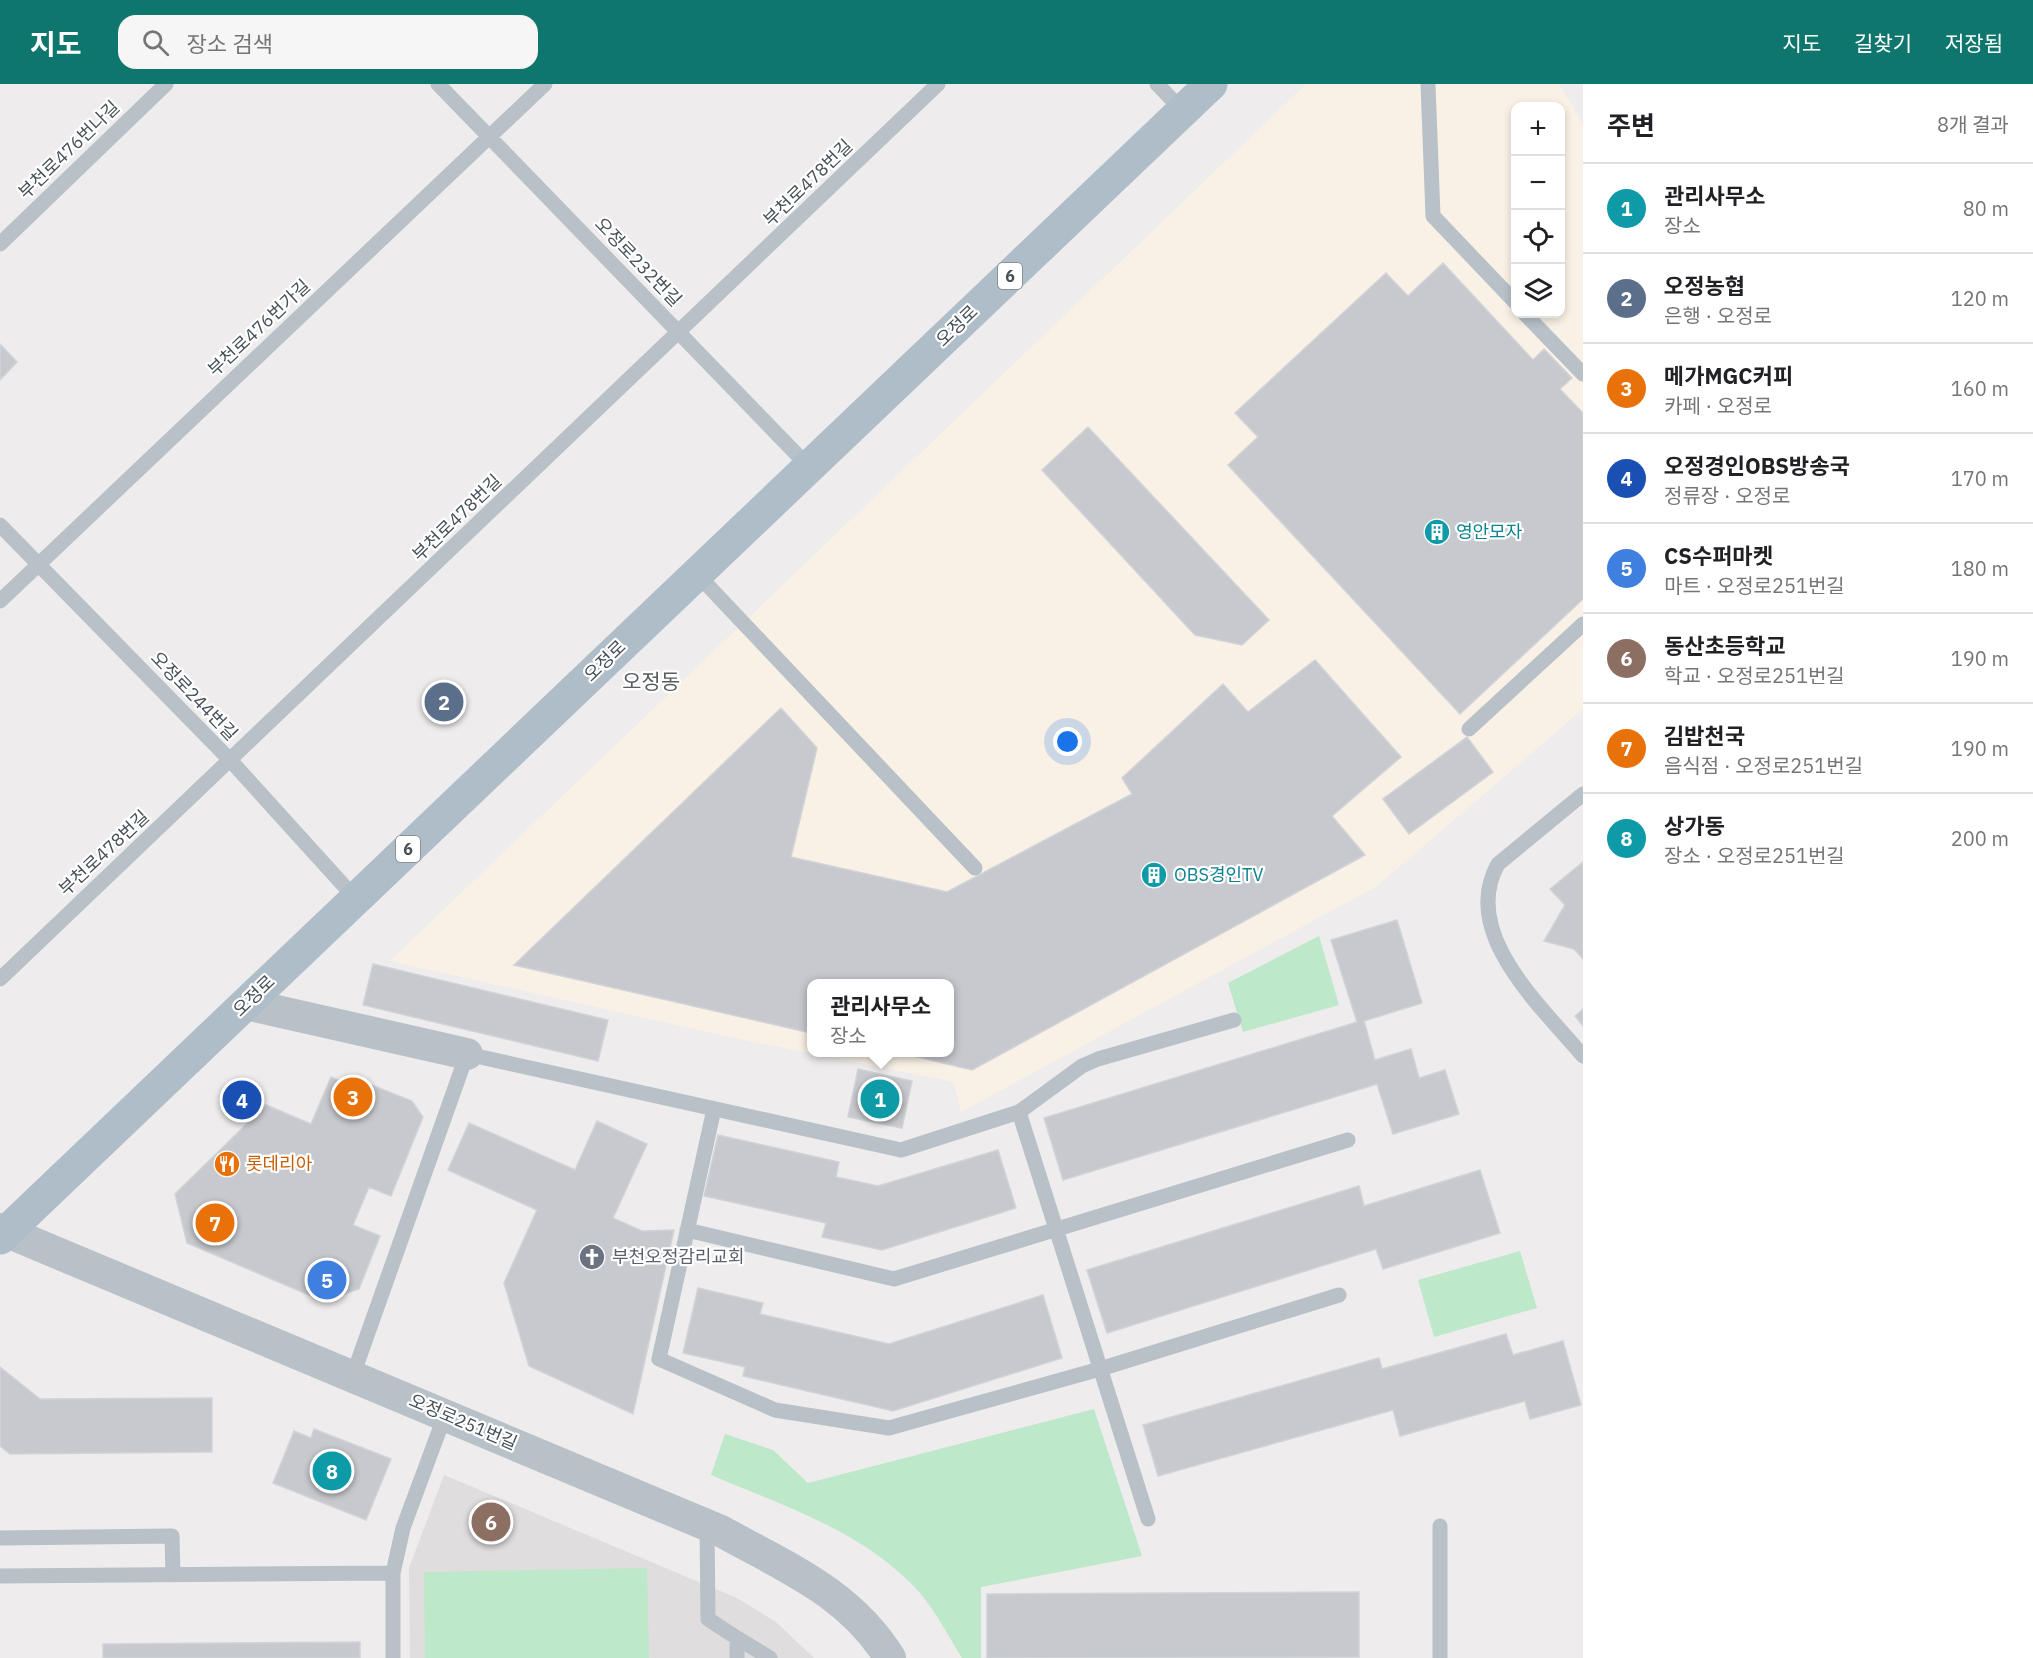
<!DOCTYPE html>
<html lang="ko">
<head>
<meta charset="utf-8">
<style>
  body { margin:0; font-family:"IBM Plex Sans","Noto Sans KR",sans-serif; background:#f6f6f6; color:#202124 }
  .controls { position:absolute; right:18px; top:18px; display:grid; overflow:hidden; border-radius:12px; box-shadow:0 3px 9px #0003 }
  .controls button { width:54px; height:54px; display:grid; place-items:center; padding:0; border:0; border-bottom:2px solid #e0e0e0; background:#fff; color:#202124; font:30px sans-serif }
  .you { position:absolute; left:1068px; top:658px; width:21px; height:21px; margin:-15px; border:4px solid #fff; border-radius:50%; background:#1a73e8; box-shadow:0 0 0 9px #1a73e833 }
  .badge { display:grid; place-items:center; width:39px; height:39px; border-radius:50%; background:#0f766e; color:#fff; font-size:20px; font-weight:700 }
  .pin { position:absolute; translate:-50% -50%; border:3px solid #fff; box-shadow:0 2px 6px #0006 }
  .popup { position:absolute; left:807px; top:895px; width:147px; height:78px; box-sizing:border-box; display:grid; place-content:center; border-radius:12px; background:#fff; filter:drop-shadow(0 2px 4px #0005); font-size:20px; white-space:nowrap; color:#757577 }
  .popup b { font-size:22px; color:#202124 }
  .popup::after { content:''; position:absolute; left:50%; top:100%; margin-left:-12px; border:12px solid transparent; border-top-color:#fff }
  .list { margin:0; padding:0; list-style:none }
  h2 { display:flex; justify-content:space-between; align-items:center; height:78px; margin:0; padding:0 24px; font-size:26px }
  h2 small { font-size:20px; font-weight:400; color:#757577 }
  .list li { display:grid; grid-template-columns:39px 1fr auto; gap:18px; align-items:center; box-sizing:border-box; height:90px; padding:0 24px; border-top:2px solid #e0e0e0 }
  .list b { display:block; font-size:22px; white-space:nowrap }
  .list p { margin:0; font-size:20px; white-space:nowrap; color:#757577 }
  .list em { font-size:20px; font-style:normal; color:#757577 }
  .icon { flex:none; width:33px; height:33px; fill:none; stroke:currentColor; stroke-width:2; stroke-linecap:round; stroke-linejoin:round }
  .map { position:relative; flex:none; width:1583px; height:1574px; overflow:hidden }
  header { display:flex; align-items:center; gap:36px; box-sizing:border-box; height:84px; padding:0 30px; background:#0f766e; color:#fff }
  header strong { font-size:28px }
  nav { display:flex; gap:33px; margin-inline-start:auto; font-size:21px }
  .search { width:420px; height:54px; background:#f6f6f6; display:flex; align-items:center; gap:15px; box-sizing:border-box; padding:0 21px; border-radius:18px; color:#757577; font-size:22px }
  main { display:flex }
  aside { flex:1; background:#fff }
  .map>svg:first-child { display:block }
  .commercial { fill:#f9f1e5; fill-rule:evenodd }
  .education { fill:#dfdddd }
  .green { fill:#bde8ca }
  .building { fill:#c7c9ce; stroke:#d0d3d7; stroke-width:1.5 }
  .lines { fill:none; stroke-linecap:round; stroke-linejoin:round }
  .service { stroke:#b8c1c7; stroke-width:15 }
  .minor { stroke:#b8c1c7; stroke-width:32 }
  .primary { stroke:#aebdc8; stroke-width:33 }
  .labels { text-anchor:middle; stroke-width:4.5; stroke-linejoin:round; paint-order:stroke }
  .shield { fill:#fff; stroke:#7e8489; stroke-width:1.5 }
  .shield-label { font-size:16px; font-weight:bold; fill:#465057 }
  .street-label { font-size:18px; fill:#465057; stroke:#fff }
  .culture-label { font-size:18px; fill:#0d838f; stroke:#fff; text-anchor:start }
  .food-label { font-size:18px; fill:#c56008; stroke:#fff; text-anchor:start }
  .worship-label { font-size:18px; fill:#5b616d; stroke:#fff; text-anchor:start }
  .quarter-label { font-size:21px; fill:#595d60; stroke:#fff }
</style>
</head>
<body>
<header>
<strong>지도</strong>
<div class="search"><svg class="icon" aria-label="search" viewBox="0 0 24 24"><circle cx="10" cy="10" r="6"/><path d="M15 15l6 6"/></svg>장소 검색</div>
<nav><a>지도</a><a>길찾기</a><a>저장됨</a></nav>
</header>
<main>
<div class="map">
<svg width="1583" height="1574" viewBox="0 0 1583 1574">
  <rect width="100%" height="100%" fill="#eeecec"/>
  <path class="commercial" d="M1306,0h253l24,40v585l-206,177 -416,226 -7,-30 -210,-42 -354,-79zM1516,22h44v208h-44zM811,900h138v68h-138z"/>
  <path class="education" d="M444,1391l293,123 39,24 38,36h-404l-1,-90z"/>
  <path class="green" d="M1319,852l20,69 -96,27 -15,-49z
    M1520,1167l17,57 -103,29 -16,-57z
    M1094,1325l48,147 -161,31v71h-19c-13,-21 -26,-46 -42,-65 -54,-61 -136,-87 -209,-118l14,-41 48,16 35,33z
    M647,1484l2,90h-224l-1,-86z"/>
  <path class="building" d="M1443,179l90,97 11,-11 28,29 -12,11 23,24v186l-123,115 -232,-249 30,-28 -23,-24 151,-140 22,23z
    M0,260l17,18 -17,18z
    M1088,343l181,193 -27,25 -47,-10 -153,-165z
    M1315,576l86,97 -69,59 33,39 -393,215 -75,-18h52v-68h-138v49l-297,-68 267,-257 36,40 -26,109 156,35 185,-98 -10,-16 101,-94 25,28z
    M1467,653l26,35 -84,62 -26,-35z
    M1583,778v97l-9,-10 -30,-8 21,-36 -15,-16z
    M1397,836l25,83 -58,18 11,39 36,-11 8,29 26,-8 14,44 -66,20 -16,-50 -314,96 -19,-62 313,-96 -26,-82z
    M373,880l235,56 -10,41 -235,-56z
    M1583,925v17l-8,-10z
    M858,985l54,12 -10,47 -54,-11z
    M331,993l35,15 3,-8 43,17 11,16 -32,79 -22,-9 -16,38 27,11 -21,53 -36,12 -136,-58 -12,-49 91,-89 45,19z
    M597,1037l50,23 -34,74 29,13 32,-1 -41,184 -104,-48 -25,-83 33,-73 -89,-40 21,-47 106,47z
    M718,1051l121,27 -3,15 42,9 120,-36 18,58 -134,42 -60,-13 4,-14 -122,-27z
    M1480,1086l20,63 -117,36 -7,-20 -269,84 -20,-63 272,-84 5,20z
    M698,1204l65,15 -3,11 129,30 154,-49 19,63 -169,53 -150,-35 2,-9 -62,-14z
    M1506,1250l7,21 50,-14 18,64 -51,14 -5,-18 -125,35 -7,-26 -235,66 -15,-51 236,-67 3,11z
    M0,1283l40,32 172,-1v54l-202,2 -10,-8z
    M314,1345l77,30 -25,61 -93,-37 21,-52 17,7z
    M1359,1508v65l-372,1v-64z
    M360,1558v16h-257v-14z"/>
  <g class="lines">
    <path class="service" d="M438,0l371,383
      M1157,0l26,27
      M1428,0l5,132 83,87
      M0,160l166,-160
      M1525,230l58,60
      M0,441l230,235 126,139
      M697,490l278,294
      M0,517l545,-517
      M1469,645l114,-105
      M1583,710l-85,70c-39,69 44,143 85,192
      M0,895l938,-895
      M714,1025l-55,250 116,51 114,18 211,-59 239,-74
      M1019,1028l63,-46 16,-7 136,-39
      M687,1146l207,49 454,-139
      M353,1291l114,-321 434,96 118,-38 129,407
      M707,1441l1,94 29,19v20
      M1440,1442v132
      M0,1454l172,-2 1,39
      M0,1492l393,-3
      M737,1554l33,20
      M393,1574v-85l10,-45 42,-113"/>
    <path class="minor" d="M246,920l221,50
      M0,1145l721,302c66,37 128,61 169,127"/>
    <path class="primary" d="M0,1154l1211,-1154"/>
  </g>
  <defs>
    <g id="building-disc" transform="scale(1.35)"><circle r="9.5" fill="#0f9aa8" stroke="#fff"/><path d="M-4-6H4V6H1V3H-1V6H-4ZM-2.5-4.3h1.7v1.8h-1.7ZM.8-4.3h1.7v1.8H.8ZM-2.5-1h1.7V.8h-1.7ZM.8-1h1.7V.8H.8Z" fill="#fff"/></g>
    <g id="restaurant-disc" transform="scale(1.35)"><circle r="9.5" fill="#e8710a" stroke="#fff"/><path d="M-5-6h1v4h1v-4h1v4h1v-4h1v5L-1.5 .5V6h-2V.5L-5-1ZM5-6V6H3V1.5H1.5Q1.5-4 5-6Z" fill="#fff"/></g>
    <g id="church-disc" transform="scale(1.35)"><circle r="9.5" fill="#6b7280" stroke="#fff"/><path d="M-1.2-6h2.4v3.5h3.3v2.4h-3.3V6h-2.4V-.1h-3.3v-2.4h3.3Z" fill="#fff"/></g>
  </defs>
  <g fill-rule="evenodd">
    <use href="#building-disc" x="1437" y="448"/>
    <use href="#building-disc" x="1154" y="791"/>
    <use href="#restaurant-disc" x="227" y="1080"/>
    <use href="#church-disc" x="592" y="1173"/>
  </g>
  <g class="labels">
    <g class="shield">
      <rect x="998" y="179" width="24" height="26" rx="4.5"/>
      <rect x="396" y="752" width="24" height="26" rx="4.5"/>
    </g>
    <g class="shield-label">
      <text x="1010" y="198">6</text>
      <text x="408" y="771">6</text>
    </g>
    <g class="street-label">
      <text transform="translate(69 66) rotate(-44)" y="6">부천로476번나길</text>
      <text transform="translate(808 99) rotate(-44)" y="6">부천로478번길</text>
      <text transform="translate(638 178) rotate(46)" y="6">오정로232번길</text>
      <text transform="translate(957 242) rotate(-44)" y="6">오정로</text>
      <text transform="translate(259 244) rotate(-43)" y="6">부천로476번가길</text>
      <text transform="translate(457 434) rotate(-44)" y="6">부천로478번길</text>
      <text transform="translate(605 577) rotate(-44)" y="6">오정로</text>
      <text transform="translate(194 612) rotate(46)" y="6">오정로244번길</text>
      <text transform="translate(104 769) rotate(-43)" y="6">부천로478번길</text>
      <text transform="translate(254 912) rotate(-44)" y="6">오정로</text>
      <text transform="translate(463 1338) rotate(23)" y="6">오정로251번길</text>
    </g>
    <g class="culture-label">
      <text x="1456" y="454">영안모자</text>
      <text x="1174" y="797">OBS경인TV</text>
    </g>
    <g class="food-label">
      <text x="246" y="1086">롯데리아</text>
    </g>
    <g class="worship-label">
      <text x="612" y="1179">부천오정감리교회</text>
    </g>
    <g class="quarter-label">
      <text x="651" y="605">오정동</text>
    </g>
  </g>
</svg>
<div class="controls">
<button>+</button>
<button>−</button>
<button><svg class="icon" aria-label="locate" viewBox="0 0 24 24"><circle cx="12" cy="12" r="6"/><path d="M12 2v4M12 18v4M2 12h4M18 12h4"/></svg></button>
<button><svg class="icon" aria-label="layers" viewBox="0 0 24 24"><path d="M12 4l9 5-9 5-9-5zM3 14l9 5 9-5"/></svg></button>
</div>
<div class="you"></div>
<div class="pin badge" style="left:880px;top:1015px;background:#0f9aa8">1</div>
<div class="popup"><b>관리사무소</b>장소</div>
<div class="pin badge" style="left:444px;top:618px;background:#5c6f8a">2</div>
<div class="pin badge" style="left:353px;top:1013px;background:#e8710a">3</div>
<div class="pin badge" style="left:242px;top:1016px;background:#1a4fb4">4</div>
<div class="pin badge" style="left:327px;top:1196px;background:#3f7fe0">5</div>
<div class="pin badge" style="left:491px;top:1438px;background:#8d6e63">6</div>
<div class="pin badge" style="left:215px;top:1139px;background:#e8710a">7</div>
<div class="pin badge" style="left:332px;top:1387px;background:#0f9aa8">8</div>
</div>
<aside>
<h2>주변<small>8개 결과</small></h2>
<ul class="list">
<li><span class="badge" style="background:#0f9aa8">1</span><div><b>관리사무소</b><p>장소</p></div><em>80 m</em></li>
<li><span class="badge" style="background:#5c6f8a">2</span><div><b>오정농협</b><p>은행 · 오정로</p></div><em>120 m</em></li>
<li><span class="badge" style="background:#e8710a">3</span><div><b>메가MGC커피</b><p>카페 · 오정로</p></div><em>160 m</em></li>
<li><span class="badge" style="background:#1a4fb4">4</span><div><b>오정경인OBS방송국</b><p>정류장 · 오정로</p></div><em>170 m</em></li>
<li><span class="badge" style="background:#3f7fe0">5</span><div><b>CS수퍼마켓</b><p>마트 · 오정로251번길</p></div><em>180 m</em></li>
<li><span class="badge" style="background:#8d6e63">6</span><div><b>동산초등학교</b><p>학교 · 오정로251번길</p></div><em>190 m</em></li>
<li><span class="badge" style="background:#e8710a">7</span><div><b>김밥천국</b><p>음식점 · 오정로251번길</p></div><em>190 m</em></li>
<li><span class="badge" style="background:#0f9aa8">8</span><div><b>상가동</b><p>장소 · 오정로251번길</p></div><em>200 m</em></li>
</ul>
</aside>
</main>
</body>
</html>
